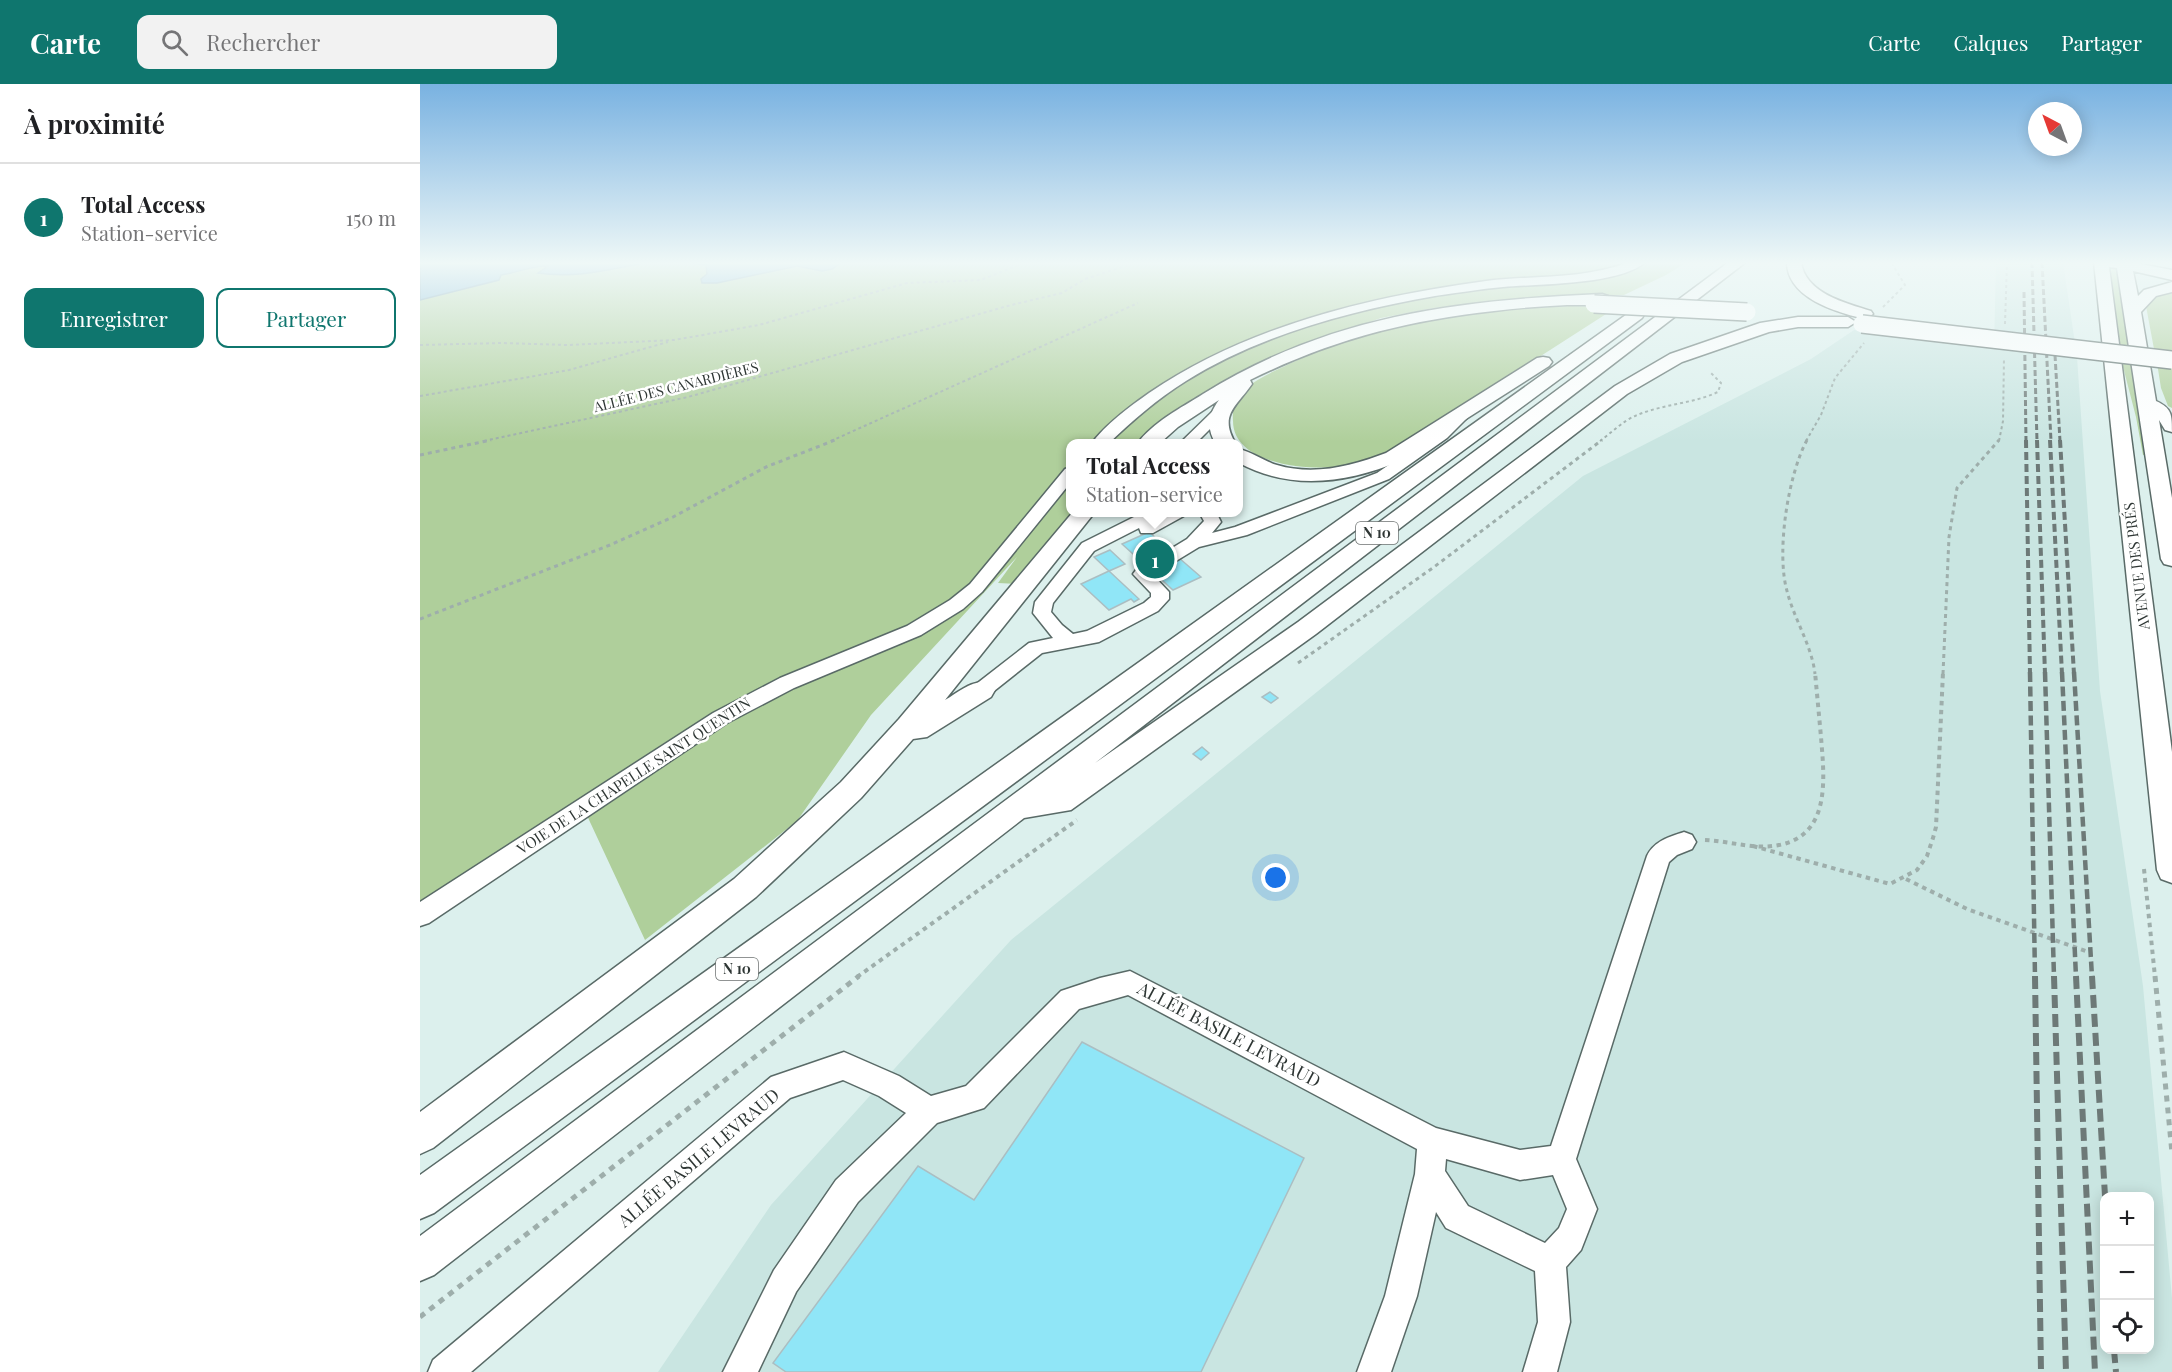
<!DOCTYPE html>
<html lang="fr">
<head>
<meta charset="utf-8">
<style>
  body { margin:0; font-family:"Playfair Display",serif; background:#f2f2f2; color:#202124 }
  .controls { position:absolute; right:18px; bottom:18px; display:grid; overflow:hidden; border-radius:12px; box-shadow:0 3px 15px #0003 }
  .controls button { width:54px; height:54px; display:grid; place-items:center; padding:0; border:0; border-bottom:2px solid #e0e0e0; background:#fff; color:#202124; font:30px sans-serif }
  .compass { position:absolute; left:1608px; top:18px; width:54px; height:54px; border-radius:50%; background:#fff; box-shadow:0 3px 15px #0003; rotate:319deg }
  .you { position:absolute; left:856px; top:794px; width:21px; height:21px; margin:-15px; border:4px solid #fff; border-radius:50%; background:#1a73e8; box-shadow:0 0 0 9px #1a73e833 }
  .badge { display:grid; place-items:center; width:39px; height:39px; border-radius:50%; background:#0f766e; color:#fff; font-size:20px; font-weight:700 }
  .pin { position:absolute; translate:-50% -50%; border:3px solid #fff; box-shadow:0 2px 6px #0006 }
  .popup { position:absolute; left:646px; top:355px; width:177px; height:78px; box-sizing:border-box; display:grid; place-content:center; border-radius:12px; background:#fff; filter:drop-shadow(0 2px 4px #0005); font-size:20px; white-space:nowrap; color:#757577 }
  .popup b { font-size:22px; color:#202124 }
  .popup::after { content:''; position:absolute; left:50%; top:100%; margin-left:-12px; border:12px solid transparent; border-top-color:#fff }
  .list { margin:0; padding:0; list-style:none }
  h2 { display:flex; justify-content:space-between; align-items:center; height:78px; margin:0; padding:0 24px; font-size:26px }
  h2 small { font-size:20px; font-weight:400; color:#757577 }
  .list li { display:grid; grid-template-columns:39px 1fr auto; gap:18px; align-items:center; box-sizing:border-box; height:108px; padding:0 24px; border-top:2px solid #e0e0e0 }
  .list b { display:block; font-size:22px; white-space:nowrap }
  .list p { margin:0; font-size:20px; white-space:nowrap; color:#757577 }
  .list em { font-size:20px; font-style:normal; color:#757577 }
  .actions { display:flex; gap:12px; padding:18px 24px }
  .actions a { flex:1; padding:14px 0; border:2px solid #0f766e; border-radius:12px; text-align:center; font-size:21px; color:#0f766e }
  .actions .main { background:#0f766e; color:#fff }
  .icon { flex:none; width:33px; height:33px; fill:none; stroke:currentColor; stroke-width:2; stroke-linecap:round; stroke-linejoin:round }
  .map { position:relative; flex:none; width:1752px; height:1288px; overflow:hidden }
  header { display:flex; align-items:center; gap:36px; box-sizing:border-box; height:84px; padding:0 30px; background:#0f766e; color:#fff }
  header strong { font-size:28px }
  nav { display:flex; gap:33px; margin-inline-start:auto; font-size:21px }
  .search { width:420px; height:54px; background:#f2f2f2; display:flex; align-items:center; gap:15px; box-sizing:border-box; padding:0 21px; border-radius:12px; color:#757577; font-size:22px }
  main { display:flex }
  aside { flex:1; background:#fff }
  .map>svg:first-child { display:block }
  .built { fill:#c9e5e1; fill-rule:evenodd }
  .green { fill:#afcf9b }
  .water { fill:#72afd7; stroke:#5e8ba6; stroke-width:1.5 }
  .building { fill:#90e6f7; stroke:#abbec2; stroke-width:1.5 }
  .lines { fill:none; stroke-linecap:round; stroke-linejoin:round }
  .minor-casing { stroke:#596a67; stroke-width:3 }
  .major-casing { stroke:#596a67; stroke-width:3 }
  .path-far3 { stroke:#9eaeab; stroke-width:2; stroke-dasharray:3 3; stroke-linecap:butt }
  .path-far2 { stroke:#9eaeab; stroke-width:3; stroke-dasharray:4 4; stroke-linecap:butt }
  .path-far1 { stroke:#9eaeab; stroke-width:4; stroke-dasharray:4.5 4.5; stroke-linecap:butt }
  .path { stroke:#9eaeab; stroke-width:5; stroke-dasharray:6 6; stroke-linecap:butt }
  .minor { fill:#fff; fill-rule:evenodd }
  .major { fill:#fff; fill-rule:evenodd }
  .rail-far3 { stroke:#6d7977; stroke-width:3; stroke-dasharray:6 3; stroke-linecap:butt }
  .rail-far2 { stroke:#6d7977; stroke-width:4; stroke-dasharray:8 4; stroke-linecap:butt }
  .rail-far1 { stroke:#6d7977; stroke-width:4.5; stroke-dasharray:10 4.5; stroke-linecap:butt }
  .rail { stroke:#6d7977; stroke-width:6; stroke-dasharray:13 6; stroke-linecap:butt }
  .major-bridge-casing { stroke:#596a67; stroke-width:20; stroke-linecap:butt }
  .major-bridge { stroke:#fff; stroke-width:17 }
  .labels { text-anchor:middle; stroke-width:5; stroke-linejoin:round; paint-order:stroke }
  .far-street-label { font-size:14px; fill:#2e3634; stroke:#fff }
  .shield { fill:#fff; stroke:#6d7271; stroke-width:1.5 }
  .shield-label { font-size:14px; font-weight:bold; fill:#2e3634 }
  .street-label { font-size:15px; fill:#2e3634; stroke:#fff }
  .near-street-label { font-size:18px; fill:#2e3634; stroke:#fff }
</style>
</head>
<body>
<header>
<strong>Carte</strong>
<div class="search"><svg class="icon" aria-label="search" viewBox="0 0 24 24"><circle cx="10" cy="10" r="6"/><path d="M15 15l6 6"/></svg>Rechercher</div>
<nav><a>Carte</a><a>Calques</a><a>Partager</a></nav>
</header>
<main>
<aside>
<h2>À proximité<small></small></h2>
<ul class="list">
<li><span class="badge">1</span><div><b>Total Access</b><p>Station-service</p></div><em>150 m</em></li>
</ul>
<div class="actions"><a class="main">Enregistrer</a><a>Partager</a></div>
</aside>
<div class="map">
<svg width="1752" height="1288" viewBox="0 0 1752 1288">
  <rect width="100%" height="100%" fill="#dcf0ed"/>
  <path class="built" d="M1576,178h67l14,95 23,334 43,295 29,312v74h-1514l113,-167 240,-265 572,-464 228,-117 43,-29 140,19zM1684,1112h46v154h-46z"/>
  <path class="green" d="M0,178h1267l-21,13 -42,20h-66l-125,13 -52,10 -108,38 -60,32 -79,55 -63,1v68l3,1 -56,71 -20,-1 19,-26 -146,158 -74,106 -152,119 -62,-133 -163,109z
    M1692,183l5,1 12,78 -12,-2 -8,-65z
    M1752,205v62l-18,-2 -8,-43 10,-12z
    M1149,222l48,1 -221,142c-11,5 -23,11 -34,14 -33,10 -129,7 -129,-42 -1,-12 2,-24 12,-32 12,-11 30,-18 44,-25 86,-40 185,-54 280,-58z
    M1701,275l10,1 15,95h-3l-7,-38z
    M1737,279l15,2v43l-4,-2 -7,-18z"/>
  <path class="water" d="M0,178h229c-37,7 -73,17 -111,11l10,-7c-16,-1 -31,7 -47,9l-2,5 -79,20z
    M260,178h162l-10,7 -10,2 -25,-5 -80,17h-15l-1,-4 6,-5 -1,-9z"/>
  <path class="building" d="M729,448l52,45 -28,13 -51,-46z
    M690,466l15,14 -16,7 -15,-14z
    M689,487l30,28 -5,3 -3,-3 -22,11 -28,-26z
    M850,608l8,6 -7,5 -9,-6z
    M782,663l7,6 -8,7 -8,-6z
    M662,958l222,116 -103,214h-415l-13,-9 145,-197 56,34z"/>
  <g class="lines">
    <g class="minor-casing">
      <path id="minor" d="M1209,178h16c-24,23 -109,22 -142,25 -23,2 -46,6 -68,9 -86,15 -175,39 -249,85 -29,18 -54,40 -78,63h-17c15,-20 38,-37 58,-51 99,-67 219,-96 337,-112 48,-6 97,-1 143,-19z
        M801,323l7,4 -33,33h-16l37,-36z
        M1045,325l7,4 -25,25 -58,41 -142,56 -48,12 -46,28 16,17v7l-11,12 -59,31 -57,11 -53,42 -7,2 -7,-2 -3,-5 3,-5 54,-42 24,-5 -20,-25 2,-11 47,-59 62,-31h47l-38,21h-12l-2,-5 -45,23 -41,52 -2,9 11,13 11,9 14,-3 57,-28 7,-6v-4l-18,-19 3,-4 51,-31 17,-18 -5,-9h17l5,10 -9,11 23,-6 142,-54 60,-41 23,-22z
        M651,383v15l-89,110 -19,17 -42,26 -127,53 -67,35 -298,200 -9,3v-24l293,-189 67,-35 127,-52 43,-26 20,-16 95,-115z
        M1264,748l8,3 4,7 -4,7 -15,6 -8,7 -93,297 21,50 -16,41 -15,17 4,55 -13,50h-34l15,-50 -3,-51 -89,-43 -10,-16 -19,84 -26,76h-34l28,-76 30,-122 2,-25 -289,-154 -49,14 -95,99 -47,15 -79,79 -62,90 -38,80h-35l51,-102 62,-90 70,-67 -27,-17 -36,-16 -53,18 -319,274h-43l5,-12 338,-283 73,-25 55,24 32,20 35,-10 95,-95 39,-13 30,-7 306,157 84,22 31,-4 96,-290c7,-15 22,-19 37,-24zM1026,1075l74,21 33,-5 14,34 -8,19 -14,15 -77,-37 -23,-35z"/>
    </g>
    <g class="major-casing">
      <path id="major" d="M1309,178h17l-651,501 203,-141 317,-236 55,-32 90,-31 38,-6h50l8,5 -8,5h-50l-29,5 -87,30 -55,32 -311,240 -245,176 -47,8 -590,457 -14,6v-45z
        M1367,178h14c4,31 44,41 70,49l2,3 -8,5c-29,-7 -78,-21 -78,-57z
        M1674,178h36l42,8v10l-39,-9 5,25 6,-6 28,-8v10l-16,4 -15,16 15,89c16,7 16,14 16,31l-7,-2 -6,-10 13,78v68l-8,-2 -3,-5 -44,-291 -8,-1 63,485v131l-11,-4 -4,-9z
        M1182,210l6,2 2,3 -2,3c-13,4 -28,3 -41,3 -24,1 -49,3 -73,6 -90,10 -163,29 -244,69l2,4c-15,22 -34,31 -16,60h-20c-10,-16 -8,-29 3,-44l-41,27 -19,17h-22c16,-22 44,-36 66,-50 125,-78 254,-94 399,-100z
        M1216,226l8,5 -2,3 -1208,895 -14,6v-44l1210,-863z
        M1123,273l6,1 3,4 -3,4 -149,95c-52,22 -109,30 -161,2v-14c13,3 25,12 38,16 37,11 75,1 109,-12l151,-95z
        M653,428h22l-150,188c15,-9 29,-22 46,-17l4,7 -4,7 -64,40 -14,2 -52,59 -105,99 -323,251 -13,6v-42l314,-233 107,-97 58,-63z"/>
    </g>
    <path class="path-far3" d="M1463,223l22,-22 -14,-23
      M1585,240l2,-62
      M0,261l82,-2 66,2 106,-5 85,-15 148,-42 74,-3 45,-18
      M0,312l149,-26 99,-28
      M64,357l204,-44 323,-92 51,-12 23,-14 53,-17
      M411,357l307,-138
      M1180,357c11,-8 23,-20 35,-25 27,-12 57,-12 83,-24l3,-9 -11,-11
      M1386,357l15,-26 14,-37 29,-35
      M1579,357l4,-20 1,-63"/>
    <path class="path-far2" d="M1387,356c-19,35 -31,112 -20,151 7,28 25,55 28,83
      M0,371l71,-15
      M0,535l190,-74 63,-28 93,-50 69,-27
      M878,579l136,-96 168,-127
      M1523,590l6,-137 8,-49 42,-48"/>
    <path class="path-far1" d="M1285,756c25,1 49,10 74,5 53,-10 45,-69 42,-108 -2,-22 -4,-43 -6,-65
      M1333,762l137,38 27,-14 10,-14 6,-18 3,-11 7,-155
      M1724,785l11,108
      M1486,795l61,30 124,44
      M437,893l220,-157"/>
    <path class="path" d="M1735,892l17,177
      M0,1233l439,-341"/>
    <use href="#minor" class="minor"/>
    <use href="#major" class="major"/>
    <path class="rail-far3" d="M1612,178l5,179
      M1622,178l9,179
      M1604,208l2,149
      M1635,271l5,86"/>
    <path class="rail-far2" d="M1606,356l4,234
      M1617,356l8,234
      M1630,356l12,234
      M1640,356l14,234"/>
    <path class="rail-far1" d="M1610,588l5,305
      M1625,588l9,305
      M1642,588l14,305
      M1654,588l18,305"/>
    <path class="rail" d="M1615,892l6,396
      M1634,892l12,396
      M1656,892l19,396
      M1672,892l13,220
      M1694,1266l2,22"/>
    <g class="major-bridge-casing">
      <path id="major-bridge" d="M1174,220l153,8
        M1442,240l310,36"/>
    </g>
    <use href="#major-bridge" class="major-bridge"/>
  </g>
  <linearGradient id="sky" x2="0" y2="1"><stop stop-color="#79b2e1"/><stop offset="0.5" stop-color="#eff8f7"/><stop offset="1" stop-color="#eff8f7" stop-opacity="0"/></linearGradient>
  <rect width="1752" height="358" fill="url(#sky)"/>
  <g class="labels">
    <g class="far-street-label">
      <text transform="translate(256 303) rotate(-14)" y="5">ALLÉE DES CANARDIÈRES</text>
    </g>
    <g class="shield">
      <rect x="936" y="438" width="42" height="22" rx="4.5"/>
      <rect x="296" y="874" width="42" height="22" rx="4.5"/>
    </g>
    <g class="shield-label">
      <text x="957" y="454">N 10</text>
      <text x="317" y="890">N 10</text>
    </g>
    <g class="street-label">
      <text transform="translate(1717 482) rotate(-97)" y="5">AVENUE DES PRÉS</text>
      <text transform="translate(214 692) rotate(-33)" y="5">VOIE DE LA CHAPELLE SAINT QUENTIN</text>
    </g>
    <g class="near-street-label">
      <text transform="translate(809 951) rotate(28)" y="6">ALLÉE BASILE LEVRAUD</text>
      <text transform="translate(279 1074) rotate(-40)" y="6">ALLÉE BASILE LEVRAUD</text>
    </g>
  </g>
</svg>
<div class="controls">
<button>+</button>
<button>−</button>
<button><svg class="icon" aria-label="locate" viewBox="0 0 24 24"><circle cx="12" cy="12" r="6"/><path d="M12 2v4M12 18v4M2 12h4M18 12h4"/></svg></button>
</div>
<svg class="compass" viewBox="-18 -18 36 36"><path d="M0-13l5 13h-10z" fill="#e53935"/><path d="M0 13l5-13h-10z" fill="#757577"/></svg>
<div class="you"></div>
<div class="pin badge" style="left:735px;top:475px">1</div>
<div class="popup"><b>Total Access</b>Station-service</div>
</div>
</main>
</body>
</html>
